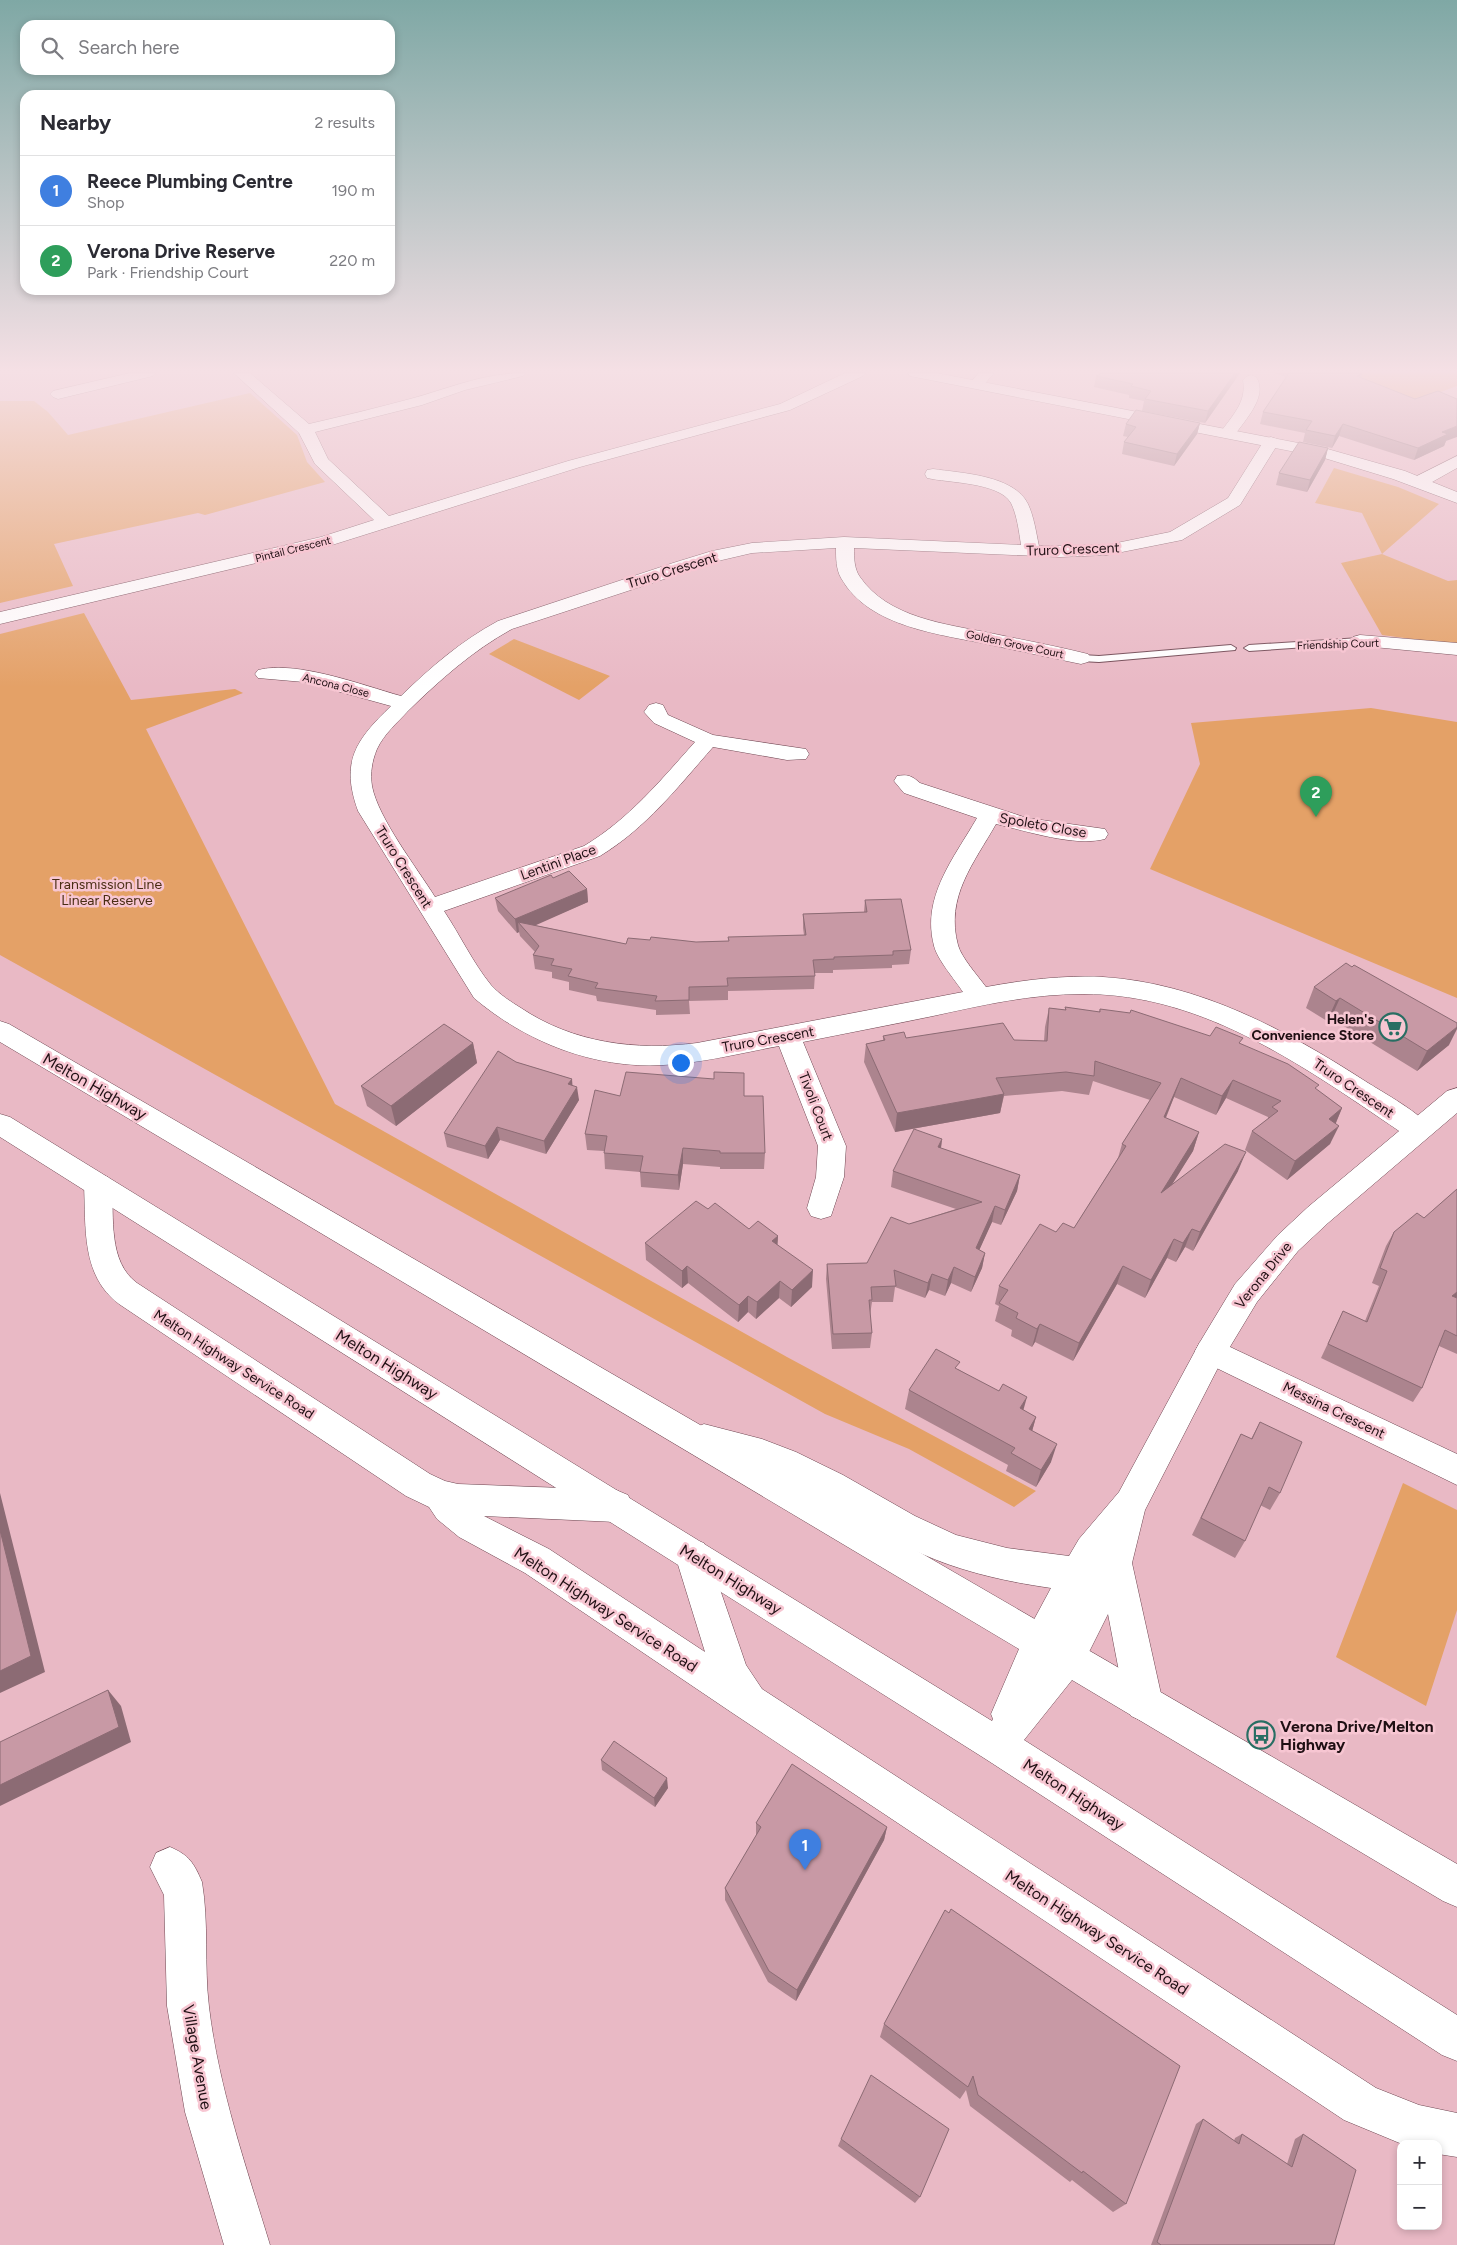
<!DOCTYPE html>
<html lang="en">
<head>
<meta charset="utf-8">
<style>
  body { margin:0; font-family:Figtree,sans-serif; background:#f7f7f7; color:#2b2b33 }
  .controls { position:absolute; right:15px; bottom:15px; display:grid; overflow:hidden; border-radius:10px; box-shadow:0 2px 8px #0003 }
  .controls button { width:45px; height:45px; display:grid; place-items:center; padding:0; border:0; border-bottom:1px solid #e1e1e2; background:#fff; color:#2b2b33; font:25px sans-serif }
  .you { position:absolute; left:680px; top:1062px; width:18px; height:18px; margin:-12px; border:4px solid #fff; border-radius:50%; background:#1a73e8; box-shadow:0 0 0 8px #1a73e833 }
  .badge { display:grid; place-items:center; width:32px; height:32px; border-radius:50%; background:#286e63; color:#fff; font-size:16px; font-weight:700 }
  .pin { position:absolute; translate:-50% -41px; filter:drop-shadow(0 1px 2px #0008) }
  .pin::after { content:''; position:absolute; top:26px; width:18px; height:15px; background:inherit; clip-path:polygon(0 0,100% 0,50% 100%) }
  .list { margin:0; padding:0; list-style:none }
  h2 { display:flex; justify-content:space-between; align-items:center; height:65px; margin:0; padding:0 20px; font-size:21px }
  h2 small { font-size:16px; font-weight:400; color:#7c7c81 }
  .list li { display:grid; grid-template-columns:32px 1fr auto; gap:15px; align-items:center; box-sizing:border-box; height:70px; padding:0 20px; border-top:1px solid #e1e1e2 }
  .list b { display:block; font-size:19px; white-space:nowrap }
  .list p { margin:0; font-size:16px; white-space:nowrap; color:#7c7c81 }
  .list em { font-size:16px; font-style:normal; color:#7c7c81 }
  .icon { flex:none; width:28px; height:28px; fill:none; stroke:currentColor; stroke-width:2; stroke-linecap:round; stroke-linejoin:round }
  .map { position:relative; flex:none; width:1457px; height:2245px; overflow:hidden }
  .search { position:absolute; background:#fff; box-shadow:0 2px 8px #0003; left:20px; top:20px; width:375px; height:55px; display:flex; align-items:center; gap:12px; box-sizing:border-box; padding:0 18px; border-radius:15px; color:#7c7c81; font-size:19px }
  .panel { position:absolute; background:#fff; box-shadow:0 2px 8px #0003; left:20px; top:90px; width:375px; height:205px; border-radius:15px }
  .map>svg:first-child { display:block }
  .green { fill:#e4a167 }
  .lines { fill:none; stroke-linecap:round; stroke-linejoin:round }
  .service-casing { stroke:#6f4752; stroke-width:2 }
  .minor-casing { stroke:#6f4752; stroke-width:1 }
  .tertiary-casing { stroke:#6f4752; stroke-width:1 }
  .trunk-casing { stroke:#6f4752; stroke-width:1 }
  .service { fill:#fff; fill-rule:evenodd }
  .minor { fill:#fff; fill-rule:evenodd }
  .tertiary { fill:#fff; fill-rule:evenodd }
  .trunk { fill:#fff; fill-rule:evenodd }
  .wall { fill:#ac848e }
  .shaded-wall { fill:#8c6b74 }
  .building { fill:#c899a5; stroke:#8c6b74 }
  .labels { text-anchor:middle; stroke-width:5; stroke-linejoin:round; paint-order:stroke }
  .far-street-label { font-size:11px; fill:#1f0f13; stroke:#f7c6d2 }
  .street-label { font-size:14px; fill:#1f0f13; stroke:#f7c6d2 }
  .park-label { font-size:14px; fill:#492d13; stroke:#f7c6d2 }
  .poi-label { font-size:14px; font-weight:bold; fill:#1f0f13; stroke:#f7c6d2; text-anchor:end }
  .near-street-label { font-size:16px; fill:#1f0f13; stroke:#f7c6d2 }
  .near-poi-label { font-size:16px; font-weight:bold; fill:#1f0f13; stroke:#f7c6d2; text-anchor:start }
</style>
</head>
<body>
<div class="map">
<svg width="1457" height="2245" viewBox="0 0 1457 2245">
  <rect width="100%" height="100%" fill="#e9b9c5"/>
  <path class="green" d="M1334,373h123v13l-49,18z
    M250,393l47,42 10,27 18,20 -120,33 -7,-2 -144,31 19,42 -73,17v-202h34l14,11 20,23z
    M1334,468l64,19 41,17 -57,50 66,27 9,-1v65l-75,-10 -41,-72 41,-9 -20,-41 -47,-10z
    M84,613l47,87 104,-11 8,4 -97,36 189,375 452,253 249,134 -22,16 -105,-58 -84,-35 -825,-459v-321z
    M514,639l96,37 -31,24 -90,-46z
    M1371,708l86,14v276l-307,-129 50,-105 -9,-41z
    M1403,1483l54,27v100l-31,96 -90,-49z"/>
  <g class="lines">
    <g class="service-casing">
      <path id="service" d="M1360,638l5,3 -1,2 -115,8 -5,-3 5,-3z
        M1231,645l5,3 -1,2 -136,12 -18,-1 -5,-3 5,-3 18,1z"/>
    </g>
    <g class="minor-casing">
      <path id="minor" d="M130,373h25l-2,3 -95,23 -5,-2 -3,-3 3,-3z
        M234,373h16l59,51c34,-8 68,-16 101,-25 40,-11 73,-26 115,-26l-2,3 -58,14 -43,15 -107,27 13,27 61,57 179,-55 212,-57 65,-31h20l-2,3 -73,34 -210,57 -248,78 -332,79v-12l321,-75 53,-17 -59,-56 -16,-31z
        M979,373h15l-12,14h-10l-3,-3z
        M1251,375l5,2c13,19 -12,44 -22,59h-12l-2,-3c12,-17 27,-31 23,-53l3,-3z
        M1271,437l6,2 2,3 -39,63 -58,35 -75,15 -47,2 -206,-9c0,9 0,21 6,29 28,41 86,47 130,56 33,7 66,13 98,21l3,4 -3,4 -7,2c-30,-6 -60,-13 -90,-19 -50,-11 -122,-17 -150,-67 -5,-9 -5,-20 -5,-30l-84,5 -30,7 -210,69c-40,22 -72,51 -104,82 -11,12 -24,23 -31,38 -5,12 -7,24 -5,37 6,32 45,82 63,111l149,-51c45,-27 76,-65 111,-104l-41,-19 -10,-11 5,-7 7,-2 7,2 5,10 45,20 93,14 3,5 -3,5 -19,1 -74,-13c-35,40 -67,81 -113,109l-156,55c16,24 29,52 47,74 8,9 20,17 30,23 52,35 115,43 176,35l266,-51c-8,-12 -26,-33 -29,-46 -13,-49 20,-88 43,-128l-73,-25 -10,-12 3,-5c11,-2 15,0 23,7l107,35 78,11 3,5 -3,5c-31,8 -78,-8 -109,-15 -22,39 -51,73 -38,121 3,12 20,31 28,42 38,-7 77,-12 117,-10 96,6 183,53 262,104 17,11 58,33 67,49l-4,7 -10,3 -10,-3c-98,-66 -202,-144 -326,-143 -50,0 -100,11 -149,22 -43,9 -86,17 -130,26l43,104 -2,31 -13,39 -10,3 -10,-3 -4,-8 9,-31 2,-31 -39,-100c-38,7 -77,17 -116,19 -69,4 -137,-23 -189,-67l-116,-187c-18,-50 -2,-71 33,-105l-87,-24 -46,-4 -3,-4 3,-4c38,-10 104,15 143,26 30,-29 60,-55 97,-75l175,-58 39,-12 40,-8 92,-6 177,8c-2,-13 -4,-30 -10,-42 -12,-21 -63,-20 -84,-25l-2,-4 2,-4 6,-1c28,4 81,6 95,35 6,13 8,28 11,42l68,-1 63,-13 58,-34 37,-59z
        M1457,456v12l-32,18h-12l-2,-4 2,-4z
        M1360,635l97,8v12l-104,-10 -3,-4 3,-4z
        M98,1174l10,3 4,8c2,32 -4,77 25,98l293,191 15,7 13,3 158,6 12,5 5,11 -5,11 -12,5 -132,-6 65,33 156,103 -30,-97 5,-12 12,-4 12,4 42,122 16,24 614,399 43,17 38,8v44l-19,-3v-10h-36l-58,-24 -613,-408 -206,-139 -66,-36 -22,-18 -8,-12 -23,-11 -287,-192c-38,-28 -33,-77 -35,-119l4,-8z
        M1211,1338l246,116v31l-257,-125 -5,-9 5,-9z
        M170,1847c19,8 24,16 32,35 7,41 2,83 7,125 10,82 37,159 61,238h-46l-39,-133 -18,-106 -3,-111 -14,-28 6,-14z"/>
    </g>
    <g class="tertiary-casing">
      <path id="tertiary" d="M908,373h28l388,75 81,23 52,21v11l-64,-24 -72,-22 -406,-80 -5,-1z
        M1457,1088v25l-129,110 -30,28 -41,51 -35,58 -77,150 -13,53 31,140 -6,13 -13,6 -13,-6 -6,-13 -17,-89 -28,56 -13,5 -13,-5 -5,-14 -9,4 -13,-5 -5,-13 29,-54c-49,-7 -97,-18 -142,-40 -43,-21 -82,-50 -126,-71 -29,-13 -61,-17 -91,-28l-4,-10 4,-10 12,-5 58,15 34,13 47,23 72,41 41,19 51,13 62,8 10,-17 40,-47 81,-150 35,-58 43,-49 30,-28 139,-116z"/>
    </g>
    <g class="trunk-casing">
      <path id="trunk" d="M0,1021l9,3 1448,840v43l-14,-6 -371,-221 -48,60 433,275v46l-15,-6 -458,-297 -984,-621v-23l10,3 982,604 1,-2 -2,-5 28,-65 -1019,-607z"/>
    </g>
    <use href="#service" class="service"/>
    <use href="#minor" class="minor"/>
    <use href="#tertiary" class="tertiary"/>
    <use href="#trunk" class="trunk"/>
  </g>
  <path class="wall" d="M1102,373h138l-35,50 -63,-12 2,-10 -15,-3v-3l-35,-8 2,-11z
    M1274,373h85l3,1 -1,3 85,64 -2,5 -30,14 -75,-24 -7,12 -29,-6 2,-9 -45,-9 3,-12 23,-35z
    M1200,423l-3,11 -23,32 -52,-12 2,-12 4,-5 -5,-1 3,-12z
    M1328,448l-3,12 -18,32 -31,-7 3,-12z
    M553,878l34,11 1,13 -54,23 92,19 24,-4 46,2 32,-1 76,-6 -1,-7v-14l61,-2 1,-12 46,50 -2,14 -17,1v3l-59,2v3h-18l-1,16 -86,2v9l-39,1 1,13 -34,1v-5l-59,-9 -1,-5 -27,-6v-8l-17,-4v-6l-17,-3 -2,-14 2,-3 -15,-16 -1,-4 -2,1 -19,-22 -3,-13z
    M1314,987l135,58 -32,26 -86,-53 -4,3 -21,-13z
    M1065,1007l34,5 1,-3 141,35 76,46 25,18 -6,15 -6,21 -43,36 -42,-30 7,-19 16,-12v-2l-42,-19 -10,17 -42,-18 -8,21 33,14 -6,19 -22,34 67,-14 -45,80 -8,-4 -9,15 -9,-4 -22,40 -28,-14 -44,77 -38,-19 -3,5 -21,-11 1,-6 -17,-9 4,-15 -4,-2 4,-18 57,-54 18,-4 44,-70 4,-14 28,-44 -57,-19 -4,14 -27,-4 -58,5 -4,17 -105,19 -31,-70 2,-18 17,-4v-4l23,2 138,3 1,-14 4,-19 16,2z
    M473,1043l4,20 -81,63 -29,-20 -6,-20z
    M516,1062l56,17v7l7,14 -33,54 -46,-14 -12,19 -41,-12 -3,-14z
    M620,1096h124l21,57 -1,16h-44v-2l-37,-3 -4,26 -38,-3 -1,-15 -35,-3 -1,-18 -17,-1 -2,-16z
    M942,1139l-1,9 79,27 -3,16 -16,34 -9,-3 -13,28 6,3 -3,15 -11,24 -20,-9 -6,13 -16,-6 -4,8 -30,-11 -2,15h-21l-2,13 2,18 -2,15 -38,1 -6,-70 1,-15 40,-1 42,-39 47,-15 -65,-22 2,-16z
    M1457,1189v165l-18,-8 -17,42 -9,14 -92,-44 15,-32 7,-15 22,10 14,-35 -7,-3 14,-37 8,-14 30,-14z
    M708,1209l41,20 29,7 -1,9 35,42 -21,20 -12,-9 -23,21 -8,-7 -10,10 -50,-39 -6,5 -36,-28 -1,-17z
    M958,1369l65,41 13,7 -4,14 19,31 -15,25 -30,-16 2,-6 -103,-56 4,-19z
    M1260,1422l20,71 -10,17 -10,-5 -15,36 -10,17 -43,-23 49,-101 10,5z
    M601,1760l67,28 -13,19 -53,-37z
    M756,1823l131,4 -3,13 -88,161 -28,-19 -43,-82v-12l31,-52z
    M945,1910l181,294 -13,8 -41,-32 -2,2 -100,-76 -4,-16 -6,9 -80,-62 4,-13z
    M1203,2119l31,22 1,-3 7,-4 45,30 8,-25 8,-5 31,111h-183l45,-121z
    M841,2139l79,58 -5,6 -77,-57z"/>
  <path class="shaded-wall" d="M1235,373h5l-35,50 3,-12z
    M1200,423l-3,11 -23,32 3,-12z
    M1343,424l-4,12 -7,12 3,-12z
    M1457,426v11l-11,4 -2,5 -30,14 4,-12 24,-16z
    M1328,448l-3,12 -18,32 3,-12z
    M587,889l1,13 -63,28 -7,-8 1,10 -2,1 -2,-14z
    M1340,998l-9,20 -4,3 9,-20z
    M1457,1027v2l-8,16 -32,26 10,-20z
    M473,1043l4,20 -81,63 -5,-20z
    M1181,1078l-7,19 -16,39 6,-19z
    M572,1079l1,13 -5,-8z
    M1233,1080l-7,18 -10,17 6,-19z
    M577,1087l2,13 -33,54 -2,-13z
    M1004,1094l-4,19 -105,19 2,-19z
    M1342,1108l-8,19 -5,-8z
    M1339,1126l-9,18 -43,36 8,-19z
    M497,1127l3,13 -12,19 -3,-13z
    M1199,1132l-6,19 -38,61 6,-19z
    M942,1139l-2,16 -2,-8z
    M683,1148v16l-4,26 -1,-15z
    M1246,1152l-8,19 -45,80 7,-19z
    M1020,1175l-3,16 -16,34 4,-15z
    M995,1206l-3,16 -19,42 3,-16z
    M1192,1229l-7,18 -9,15 7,-19z
    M778,1236l-1,17 -5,-12z
    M1174,1239l-7,19 -22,40 6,-18z
    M985,1253l-3,15 -11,24 4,-15z
    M687,1266l1,17 -6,5v-17z
    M1123,1266l-6,18 -44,77 6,-18z
    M954,1267l-3,16 -6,13 3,-16z
    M813,1270l-1,17 -21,20 1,-17z
    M932,1274l-3,16 -4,8 3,-15z
    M780,1281l-1,17 -23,21 1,-17z
    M1457,1292v7l-5,-3z
    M748,1296v16l-10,10 1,-17z
    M1040,1324l-5,18 -3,5 5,-18z
    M1027,1397l-5,18 -2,-7z
    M1036,1417l-5,18 -2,-6z
    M1057,1444l-6,18 -15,25 5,-17z
    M0,1493l45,179 -45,21z
    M108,1690l13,16 10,36 -131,64v-21z
    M667,1778l1,10 -13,19 -1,-9z
    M887,1827l-3,13 -88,161 1,-11z"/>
  <path class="building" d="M1102,373h133l-27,38 -63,-12 6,-8 -20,-5 2,-2 -37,-8z
    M1289,373h70l3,1 -5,2 58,23 23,-8 19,8v27l-15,6 6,2 -30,14 -75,-24 -8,12 -29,-6 6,-9 -49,-9z
    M1136,410l64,13 -23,31 -53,-12 12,-15 -10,-3z
    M1299,442l29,6 -18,32 -31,-7z
    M569,871l18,18 -72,30 -20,-21 56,-23 2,3z
    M901,899l10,51 -18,1v4l-59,2v2l-21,1 2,16 -88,2 1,8 -39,1v13l-34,1 2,-5 -62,-8 3,-5 -30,-7 4,-7 -21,-4 3,-6 -21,-4 6,-9 -21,-24 108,22 2,-6 22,2 1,-3 45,5 33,-1 -1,-4 78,-2 -3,-21 64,-2 -2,-12z
    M1346,963l6,4 2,-2 103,58v4l-30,24 -87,-53 -4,3 -22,-14z
    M1065,1007l35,5v-3l30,4 1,-3 79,26 6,-9 27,11 -4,5 49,21 31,21 -4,3 27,20 -13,11 10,7 -44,35 -43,-30 26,-20 -6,-4 9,-6 -48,-21 -11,16 -41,-18 -17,39 35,15 -38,61 64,-49 21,8 -46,80 -8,-3 -9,14 -9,-4 -23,41 -28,-14 -44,77 -39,-19 -3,5 -21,-11 2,-5 -19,-10 9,-13 -9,-4 41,-62 16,8 7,-9 11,5 52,-82 -4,-2 39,-61 -66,-22 -1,15 -28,-4 -70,6 8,16 -107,19 -31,-69 19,-4 -2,-4 21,-4 2,6 97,-15 11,17 33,1 2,-33 17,2z
    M444,1024l29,19 -82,63 -30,-20z
    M498,1051l18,11 56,17 -4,5 9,3 -33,54 -47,-14 -12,19 -41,-13z
    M626,1072l88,7v-7l30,1v23h19l2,57h-45v-2l-37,-3 -5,27 -38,-3 3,-16 -39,-3 3,-17 -22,-2 10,-44 25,6z
    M914,1129l28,10 -4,8 82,28 -15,35 -10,-4 -19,42 9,5 -10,24 -21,-10 -6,13 -16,-6 -4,9 -34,-13 2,16 -25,1 1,13h-3l3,33 -39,1 -6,-70 40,-1 24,-46 18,7 73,-22 -89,-31z
    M1457,1189v103l-5,4 5,2v38l-12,-6 -23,58 -94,-44 15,-33 24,11 20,-51 -7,-3 14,-36 23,-19 7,5z
    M696,1201l12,8 7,-6 34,26 9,-8 20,15 -6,5 41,29 -21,20 -12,-9 -23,21 -9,-6 -9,9 -52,-39 -5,5 -37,-28z
    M936,1349l24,13 -5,6 44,23 4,-7 24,13 -7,11 16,9 -7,12 28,15 -16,26 -30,-17 4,-5 -106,-58z
    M1260,1422l42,20 -22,51 -11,-6 -24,54 -44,-23 40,-84 11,5z
    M0,1530l31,126 -31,15z
    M108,1690l11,37 -119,58v-43z
    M614,1741l53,37 -13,20 -53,-38z
    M792,1764l95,63 -90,163 -28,-19 -44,-83 36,-61 -5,-4z
    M951,1909l229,157 -54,138 -43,-33 -1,2 -104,-78 -5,-19 -5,11 -84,-63 61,-114 4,3z
    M871,2075l78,54 -29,68 -79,-58z
    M1203,2119l36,25 3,-10 50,33 11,-33 53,36 -22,75h-173l-4,-3z"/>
  <linearGradient id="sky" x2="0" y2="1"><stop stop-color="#7fa8a5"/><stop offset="0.54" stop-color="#f5e0e5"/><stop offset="1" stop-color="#f5e0e5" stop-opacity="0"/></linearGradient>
  <rect width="1457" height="687" fill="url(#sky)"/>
  <defs>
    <g id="supermarket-ring" transform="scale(1.4375)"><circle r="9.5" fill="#f7c6d2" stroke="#286e63" stroke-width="1.5"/><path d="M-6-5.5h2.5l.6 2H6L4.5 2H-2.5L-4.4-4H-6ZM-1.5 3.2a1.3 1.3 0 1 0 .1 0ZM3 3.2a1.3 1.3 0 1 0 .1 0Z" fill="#286e63"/></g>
    <g id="bus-ring" transform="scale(1.4375)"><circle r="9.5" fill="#f7c6d2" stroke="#286e63" stroke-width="1.5"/><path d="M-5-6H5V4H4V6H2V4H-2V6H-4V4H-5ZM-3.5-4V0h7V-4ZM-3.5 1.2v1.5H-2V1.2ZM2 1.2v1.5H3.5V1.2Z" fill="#286e63"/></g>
  </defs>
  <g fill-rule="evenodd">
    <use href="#supermarket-ring" x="1393" y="1027"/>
    <use href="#bus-ring" x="1261" y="1735"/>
  </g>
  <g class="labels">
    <g class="far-street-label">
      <text transform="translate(293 549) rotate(-14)" y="4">Pintail Crescent</text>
      <text transform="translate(1015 644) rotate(12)" y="4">Golden Grove Court</text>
      <text transform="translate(1338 644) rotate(-2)" y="4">Friendship Court</text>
      <text transform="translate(336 685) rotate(14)" y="4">Ancona Close</text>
    </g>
    <g class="street-label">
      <text transform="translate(1073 549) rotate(-2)" y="5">Truro Crescent</text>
      <text transform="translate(672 570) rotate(-17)" y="5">Truro Crescent</text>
      <text transform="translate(1043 825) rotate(10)" y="5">Spoleto Close</text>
      <text transform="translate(558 862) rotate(-20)" y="5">Lentini Place</text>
      <text transform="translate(404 867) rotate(58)" y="5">Truro Crescent</text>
      <text transform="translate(768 1039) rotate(-10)" y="5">Truro Crescent</text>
      <text transform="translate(1354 1088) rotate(34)" y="5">Truro Crescent</text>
      <text transform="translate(816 1106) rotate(69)" y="5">Tivoli Court</text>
      <text transform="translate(1263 1275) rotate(-51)" y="5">Verona Drive</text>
      <text transform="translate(234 1364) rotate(33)" y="5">Melton Highway Service Road</text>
      <text transform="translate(1334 1410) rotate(26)" y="5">Messina Crescent</text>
    </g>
    <g class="park-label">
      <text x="107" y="889">Transmission Line<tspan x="107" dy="16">Linear Reserve</tspan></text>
    </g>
    <g class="poi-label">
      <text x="1374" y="1024">Helen's<tspan x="1374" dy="16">Convenience Store</tspan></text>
    </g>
    <g class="near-street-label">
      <text transform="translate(95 1086) rotate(30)" y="6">Melton Highway</text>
      <text transform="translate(387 1364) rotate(32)" y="6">Melton Highway</text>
      <text transform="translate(731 1579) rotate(32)" y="6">Melton Highway</text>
      <text transform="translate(606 1609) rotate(33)" y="6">Melton Highway Service Road</text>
      <text transform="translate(1074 1794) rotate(33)" y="6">Melton Highway</text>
      <text transform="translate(1097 1932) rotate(33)" y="6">Melton Highway Service Road</text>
      <text transform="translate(198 2057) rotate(80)" y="6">Village Avenue</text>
    </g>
    <g class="near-poi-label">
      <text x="1280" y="1732">Verona Drive/Melton<tspan x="1280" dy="18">Highway</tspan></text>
    </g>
  </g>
</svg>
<div class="controls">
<button>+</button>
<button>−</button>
</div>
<div class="you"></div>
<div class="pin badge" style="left:805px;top:1870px;background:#3f7fe0">1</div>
<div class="pin badge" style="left:1316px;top:817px;background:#2e9e5b">2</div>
<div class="search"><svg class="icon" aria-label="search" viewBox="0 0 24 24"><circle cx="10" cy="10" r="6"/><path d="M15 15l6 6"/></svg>Search here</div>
<section class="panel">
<h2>Nearby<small>2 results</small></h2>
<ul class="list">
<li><span class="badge" style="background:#3f7fe0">1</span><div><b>Reece Plumbing Centre</b><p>Shop</p></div><em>190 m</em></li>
<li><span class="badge" style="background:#2e9e5b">2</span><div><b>Verona Drive Reserve</b><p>Park · Friendship Court</p></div><em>220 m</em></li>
</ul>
</section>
</div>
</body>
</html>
